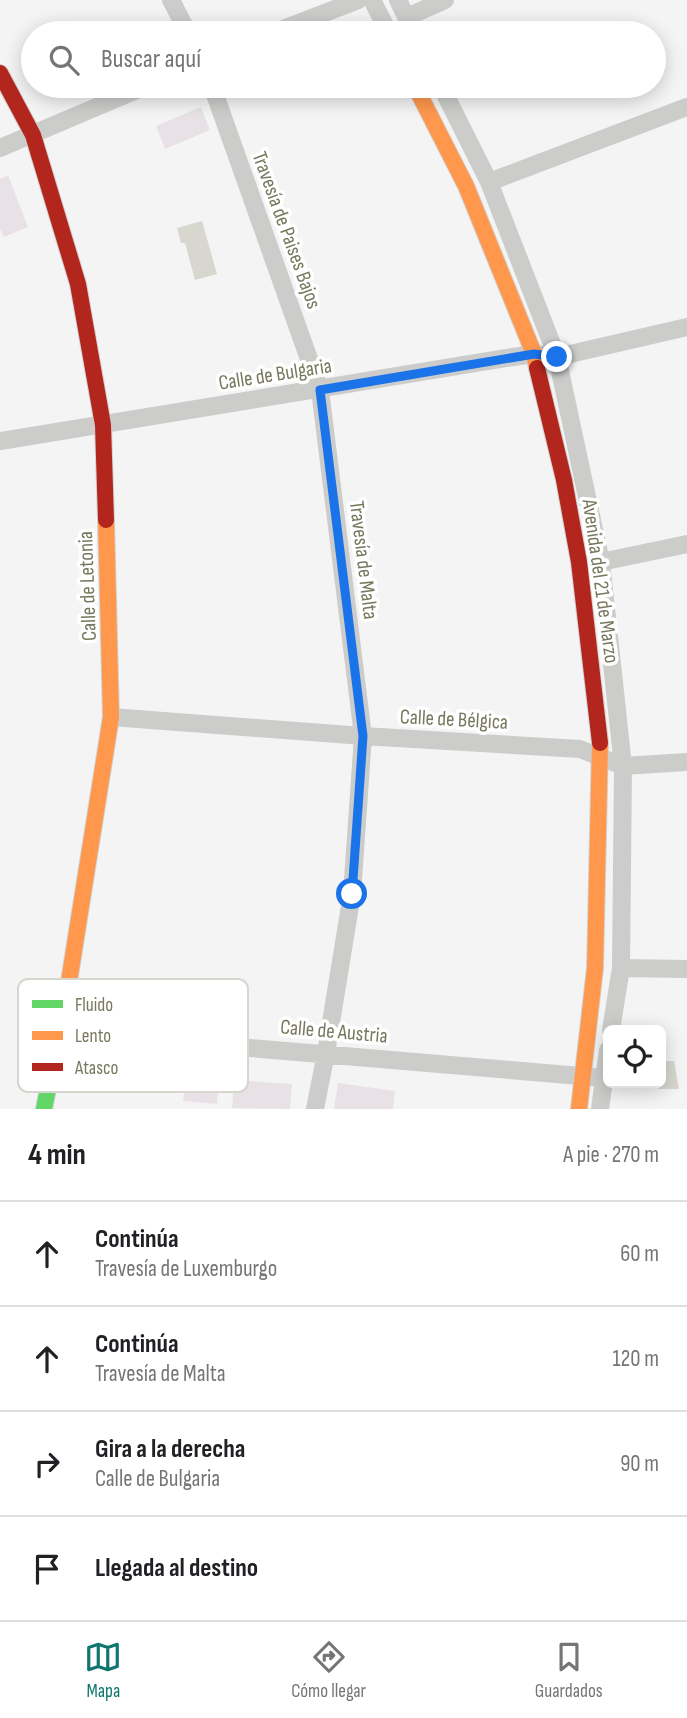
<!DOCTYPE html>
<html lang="es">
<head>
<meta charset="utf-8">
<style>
  body { margin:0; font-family:"Sofia Sans Condensed",sans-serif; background:#f2f2f2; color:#202124 }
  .controls { position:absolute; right:21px; bottom:21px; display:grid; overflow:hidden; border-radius:10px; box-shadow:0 4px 18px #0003 }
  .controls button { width:63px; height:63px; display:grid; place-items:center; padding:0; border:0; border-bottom:2px solid #e0e0e0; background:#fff; color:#202124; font:35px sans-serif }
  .stop { position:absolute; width:21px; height:21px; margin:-16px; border:5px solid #1a73e8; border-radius:50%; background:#fff }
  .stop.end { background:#1a73e8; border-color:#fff; box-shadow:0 2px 7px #0008 }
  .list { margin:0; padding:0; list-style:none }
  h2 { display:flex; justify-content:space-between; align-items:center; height:91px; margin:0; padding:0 28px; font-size:30px }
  h2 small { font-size:23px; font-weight:400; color:#757577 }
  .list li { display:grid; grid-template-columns:46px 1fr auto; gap:21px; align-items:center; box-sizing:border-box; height:105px; padding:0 28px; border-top:2px solid #e0e0e0 }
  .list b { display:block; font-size:26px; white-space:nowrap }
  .list p { margin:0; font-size:23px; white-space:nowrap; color:#757577 }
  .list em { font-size:23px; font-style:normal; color:#757577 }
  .icon { flex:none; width:38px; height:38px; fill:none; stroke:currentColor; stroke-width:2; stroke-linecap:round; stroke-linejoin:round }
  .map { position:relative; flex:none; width:687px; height:1109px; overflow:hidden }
  .search { position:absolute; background:#fff; box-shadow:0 4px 18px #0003; left:21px; right:21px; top:21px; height:77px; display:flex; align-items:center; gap:18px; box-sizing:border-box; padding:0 24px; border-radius:38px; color:#757577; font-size:26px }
  .sheet { height:511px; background:#fff }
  nav { display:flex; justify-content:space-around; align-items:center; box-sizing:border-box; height:98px; border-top:2px solid #e0e0e0; background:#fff; font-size:19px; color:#757577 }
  nav a { display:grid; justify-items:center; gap:4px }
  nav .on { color:#0f766e }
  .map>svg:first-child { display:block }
  .green { fill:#e8e2e7 }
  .water { fill:#d8d7cf }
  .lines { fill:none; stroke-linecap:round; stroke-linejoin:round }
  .fast-casing { stroke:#d2d2d0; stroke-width:18 }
  .slow-casing { stroke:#d2d2d0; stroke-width:18 }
  .jam-casing { stroke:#d2d2d0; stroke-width:18 }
  .street { stroke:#ccccca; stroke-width:18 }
  .fast { stroke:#63d668; stroke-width:16 }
  .slow { stroke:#ff974d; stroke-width:16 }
  .jam { stroke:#b3261e; stroke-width:16 }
  .route { stroke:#1a73e8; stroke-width:9 }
  .labels { text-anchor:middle; stroke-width:7; stroke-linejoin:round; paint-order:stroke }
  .street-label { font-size:21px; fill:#78785e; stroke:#fff }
  .key { fill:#fff; stroke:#d6d6cf; stroke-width:2 }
  .key-label { font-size:19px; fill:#78785e }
</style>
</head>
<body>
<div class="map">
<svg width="687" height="1109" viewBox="0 0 687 1109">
  <rect width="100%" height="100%" fill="#f5f4f5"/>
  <path class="green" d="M201,107l9,23 -45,19 -9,-23z
    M8,175l20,52 -24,10 -4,-8v-50z
    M186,1078l33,3 -2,23 -34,-3z
    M234,1080l58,4 -2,25 -58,-1z
    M338,1083l57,8 -2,18h-59z"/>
  <path class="water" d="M202,221l15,53 -22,6 -10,-37h-4l-4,-15z
    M661,1061h13l5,28h-21l-1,-6h4z"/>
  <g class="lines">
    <g class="fast-casing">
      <path id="fast" d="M44,1109l24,-121"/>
    </g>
    <g class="slow-casing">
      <path id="slow" d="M415,86l51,100 68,168 3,14
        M68,988l43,-271 -5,-197
        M579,1109l16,-141 5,-225"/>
    </g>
    <g class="jam-casing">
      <path id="jam" d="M0,73l33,62 45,149 25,141 3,95
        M537,368l27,112 15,82 21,181"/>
    </g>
    <path class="street" d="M171,0l17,33
      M372,0l17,33
      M398,0l16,33
      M407,17l38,-17
      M273,33l85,-33
      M212,86l108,304 43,346 -11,158 -26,159 -11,56
      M441,86l48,96 68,175 44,205 22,204 -2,202 -10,62
      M0,148l146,-62
      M489,182l198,-75
      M0,441l513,-84 21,-3 23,3 130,-30
      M601,562l86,-18
      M111,717l252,19 217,13 43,17 64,-4
      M621,968l66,1
      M61,1032l543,46
      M600,1109l8,-59"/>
    <use href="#fast" class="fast"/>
    <use href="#slow" class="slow"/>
    <use href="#jam" class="jam"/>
  </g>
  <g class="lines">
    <path class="route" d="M352,894l11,-158 -43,-346 214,-36 23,3"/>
  </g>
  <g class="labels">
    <g class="street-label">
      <text transform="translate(287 230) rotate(70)" y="7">Travesía de Paises Bajos</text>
      <text transform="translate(275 374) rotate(-9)" y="7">Calle de Bulgaria</text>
      <text transform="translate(364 560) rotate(83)" y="7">Travesía de Malta</text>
      <text transform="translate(601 581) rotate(82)" y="7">Avenida del 21 de Marzo</text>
      <text transform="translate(87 586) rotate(-92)" y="7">Calle de Letonia</text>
      <text transform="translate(454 719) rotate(3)" y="7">Calle de Bélgica</text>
      <text transform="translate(334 1031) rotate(5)" y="7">Calle de Austria</text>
    </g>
  </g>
  <rect x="18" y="979" width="230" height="113" rx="10" class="key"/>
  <rect x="32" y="1000" width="31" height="8" fill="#63d668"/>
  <rect x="32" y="1031" width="31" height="9" fill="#ff974d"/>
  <rect x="32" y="1063" width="31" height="8" fill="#b3261e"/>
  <g class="key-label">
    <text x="75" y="1011">Fluido</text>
    <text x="75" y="1042">Lento</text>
    <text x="75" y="1074">Atasco</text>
  </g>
</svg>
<div class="controls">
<button><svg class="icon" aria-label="locate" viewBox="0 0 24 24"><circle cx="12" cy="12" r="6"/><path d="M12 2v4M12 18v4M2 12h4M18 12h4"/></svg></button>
</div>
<div class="stop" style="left:352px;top:894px"></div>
<div class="stop end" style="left:557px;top:357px"></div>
<div class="search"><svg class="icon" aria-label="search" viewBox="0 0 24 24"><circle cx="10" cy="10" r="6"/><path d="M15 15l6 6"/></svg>Buscar aquí</div>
</div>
<section class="sheet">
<h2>4 min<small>A pie · 270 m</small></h2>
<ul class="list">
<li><svg class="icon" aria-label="ahead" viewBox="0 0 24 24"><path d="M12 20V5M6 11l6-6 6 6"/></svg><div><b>Continúa</b><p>Travesía de Luxemburgo</p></div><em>60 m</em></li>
<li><svg class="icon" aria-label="ahead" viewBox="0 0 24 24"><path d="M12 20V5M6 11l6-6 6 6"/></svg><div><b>Continúa</b><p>Travesía de Malta</p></div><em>120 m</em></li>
<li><svg class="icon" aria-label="right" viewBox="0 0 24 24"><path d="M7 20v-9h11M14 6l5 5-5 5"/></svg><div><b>Gira a la derecha</b><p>Calle de Bulgaria</p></div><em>90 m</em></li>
<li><svg class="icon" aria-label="arrive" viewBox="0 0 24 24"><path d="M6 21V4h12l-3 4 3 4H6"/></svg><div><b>Llegada al destino</b></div></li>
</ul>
</section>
<nav>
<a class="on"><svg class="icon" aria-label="map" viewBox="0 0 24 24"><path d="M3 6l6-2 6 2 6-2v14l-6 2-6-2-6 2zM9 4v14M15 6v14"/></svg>Mapa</a>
<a><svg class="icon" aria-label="directions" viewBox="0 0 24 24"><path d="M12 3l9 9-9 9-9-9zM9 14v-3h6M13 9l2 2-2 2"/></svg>Cómo llegar</a>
<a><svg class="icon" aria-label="saved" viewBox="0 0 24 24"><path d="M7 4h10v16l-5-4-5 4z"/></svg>Guardados</a>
</nav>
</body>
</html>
